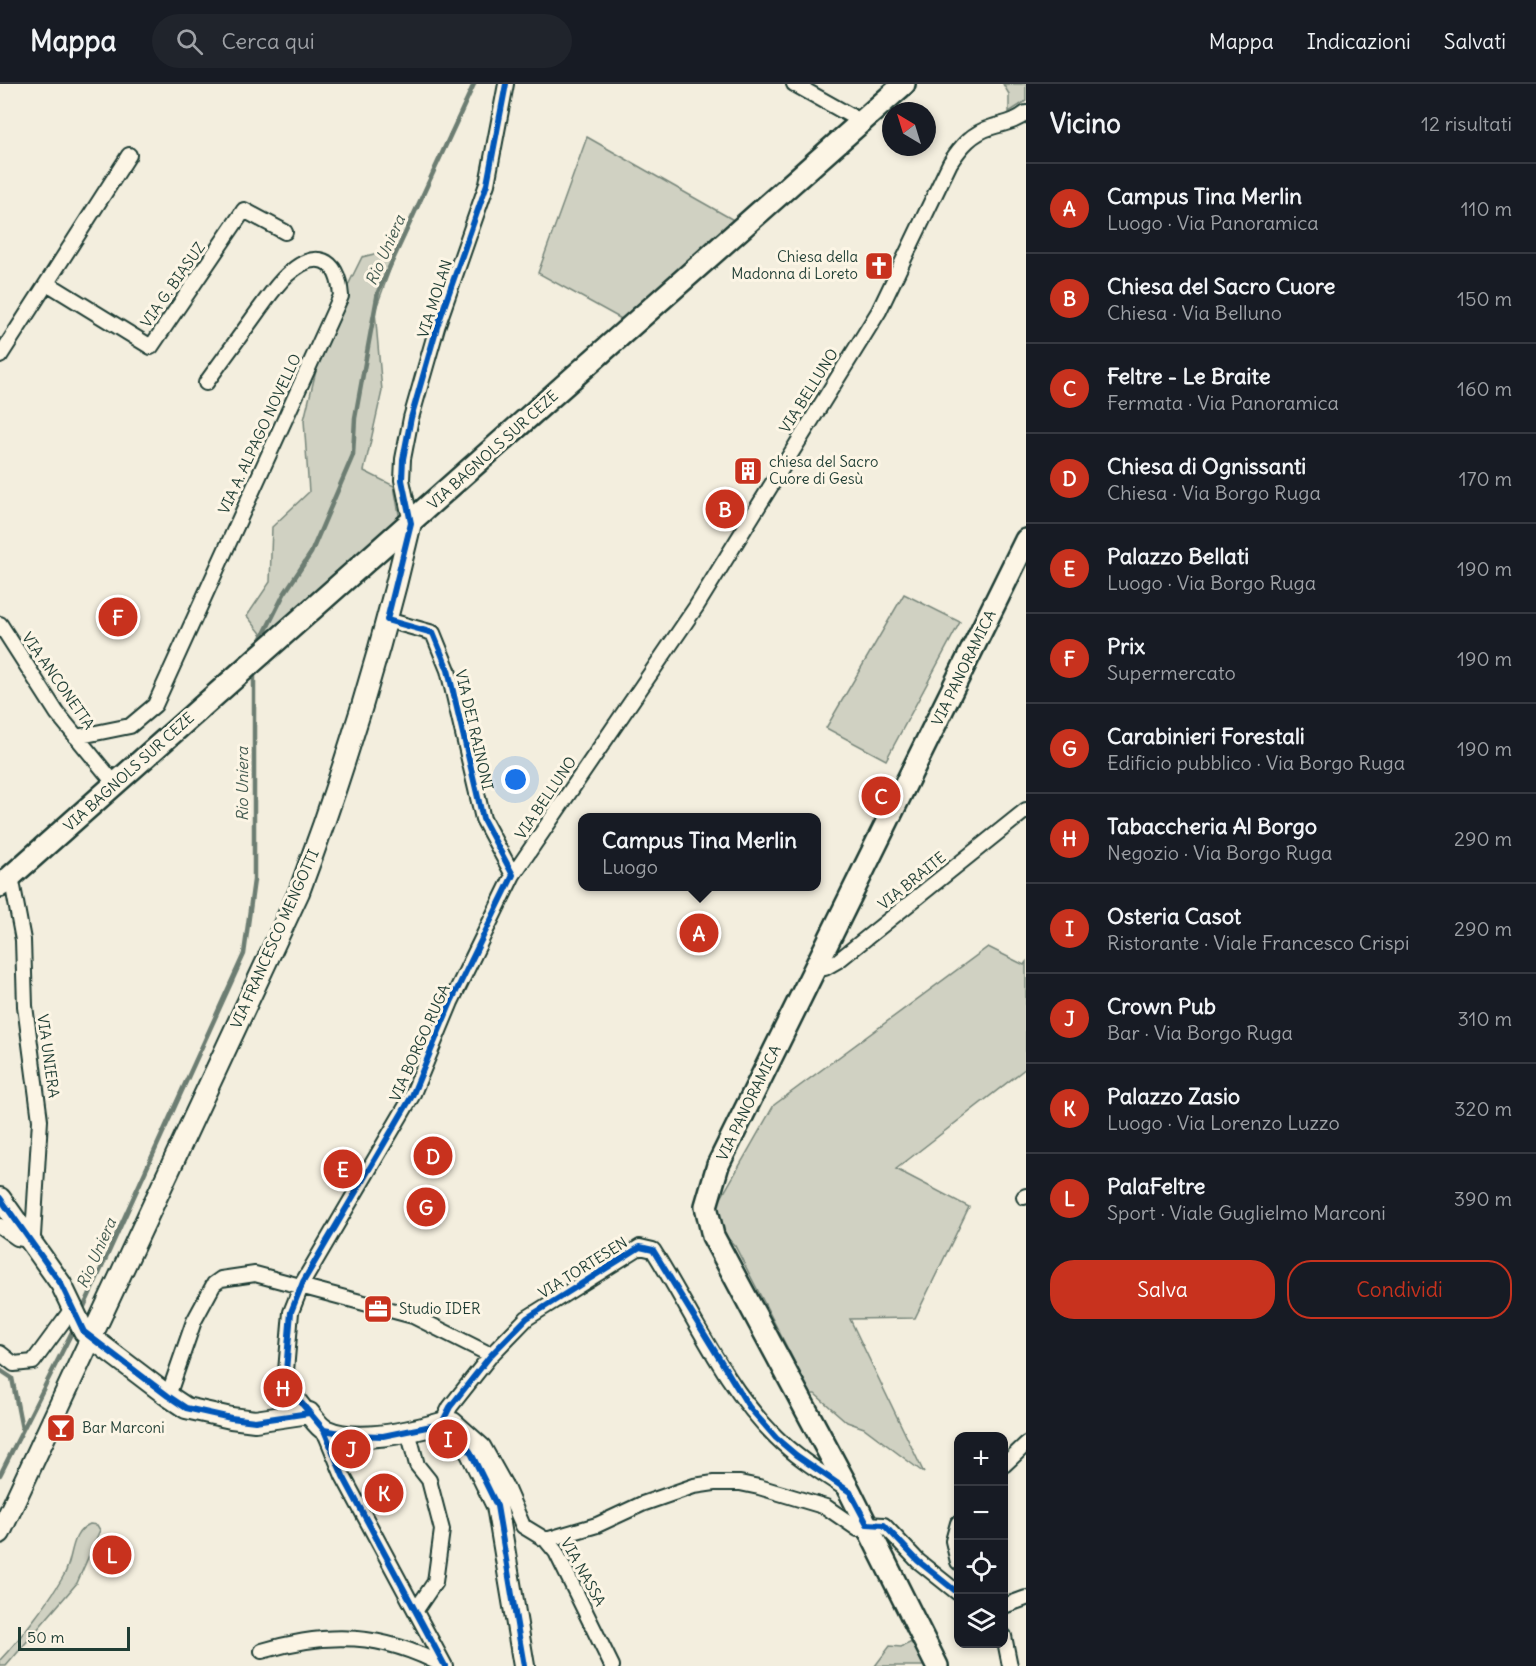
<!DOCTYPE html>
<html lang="it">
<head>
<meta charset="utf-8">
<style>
  body { margin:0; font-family:Delius,sans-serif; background:#20242c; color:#f1f3f6 }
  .controls { position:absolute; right:18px; bottom:18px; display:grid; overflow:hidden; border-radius:12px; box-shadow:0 3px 9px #0003 }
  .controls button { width:54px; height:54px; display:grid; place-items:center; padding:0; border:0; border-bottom:2px solid #363941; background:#171b24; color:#f1f3f6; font:30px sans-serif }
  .compass { position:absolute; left:882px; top:18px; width:54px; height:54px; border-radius:50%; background:#171b24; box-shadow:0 3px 9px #0003; rotate:322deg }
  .scale { position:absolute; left:18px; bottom:15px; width:112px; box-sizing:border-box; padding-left:6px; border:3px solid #1f3d34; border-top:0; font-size:16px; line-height:21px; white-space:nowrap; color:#1f3d34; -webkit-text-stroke:4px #fcf5e5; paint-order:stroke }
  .you { position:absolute; left:516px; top:696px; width:21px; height:21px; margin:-15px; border:4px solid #fff; border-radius:50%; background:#1a73e8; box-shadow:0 0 0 9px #1a73e833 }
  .badge { display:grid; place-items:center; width:39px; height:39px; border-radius:50%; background:#c8321e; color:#fff; font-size:20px; font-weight:700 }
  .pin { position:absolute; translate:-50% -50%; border:3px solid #fff; box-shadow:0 2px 6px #0006 }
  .popup { position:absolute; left:578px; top:729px; width:243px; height:78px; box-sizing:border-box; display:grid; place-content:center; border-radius:12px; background:#171b24; filter:drop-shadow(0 2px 4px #0005); font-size:20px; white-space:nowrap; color:#9ea1a6 }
  .popup b { font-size:22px; color:#f1f3f6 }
  .popup::after { content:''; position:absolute; left:50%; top:100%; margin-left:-12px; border:12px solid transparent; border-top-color:#171b24 }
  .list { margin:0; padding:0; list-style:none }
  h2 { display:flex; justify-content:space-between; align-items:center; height:78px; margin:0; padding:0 24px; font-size:26px }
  h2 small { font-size:20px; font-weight:400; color:#9ea1a6 }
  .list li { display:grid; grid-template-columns:39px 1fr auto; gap:18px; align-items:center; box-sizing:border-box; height:90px; padding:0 24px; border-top:2px solid #363941 }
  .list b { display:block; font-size:22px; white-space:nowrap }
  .list p { margin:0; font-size:20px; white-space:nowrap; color:#9ea1a6 }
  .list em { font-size:20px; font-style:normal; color:#9ea1a6 }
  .actions { display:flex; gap:12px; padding:18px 24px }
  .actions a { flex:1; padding:14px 0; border:2px solid #c8321e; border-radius:24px; text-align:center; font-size:21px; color:#c8321e }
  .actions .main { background:#c8321e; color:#fff }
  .icon { flex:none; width:33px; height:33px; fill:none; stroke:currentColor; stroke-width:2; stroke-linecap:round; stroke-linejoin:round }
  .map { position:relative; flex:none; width:1026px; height:1582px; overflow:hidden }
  header { display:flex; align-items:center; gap:36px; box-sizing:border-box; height:84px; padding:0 30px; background:#171b24; border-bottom:2px solid #363941 }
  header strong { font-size:28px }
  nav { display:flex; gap:33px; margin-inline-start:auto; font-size:21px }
  .search { width:420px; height:54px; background:#20242c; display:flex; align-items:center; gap:15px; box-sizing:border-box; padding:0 21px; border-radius:33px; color:#9ea1a6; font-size:22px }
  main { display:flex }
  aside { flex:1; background:#171b24 }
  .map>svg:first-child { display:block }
  .green { fill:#d0d1c2; stroke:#78877b; stroke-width:1.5 }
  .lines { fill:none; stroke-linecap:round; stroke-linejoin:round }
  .stream { stroke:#6c7d72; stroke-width:4.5 }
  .street-casing { stroke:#1f3d34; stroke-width:18 }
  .secondary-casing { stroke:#1f3d34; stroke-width:24 }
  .primary-casing { stroke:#1f3d34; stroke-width:26 }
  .street { stroke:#fcf5e5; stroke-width:14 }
  .secondary { stroke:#fcf5e5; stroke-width:20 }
  .primary { stroke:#fcf5e5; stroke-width:21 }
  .cycleway-casing { stroke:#fcf5e5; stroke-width:10 }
  .cycleway { stroke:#0057b8; stroke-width:6 }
  .labels { text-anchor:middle; stroke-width:6; stroke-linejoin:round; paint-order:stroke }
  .poi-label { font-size:15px; fill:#1f3d34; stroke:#fcf5e5; text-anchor:start }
  .street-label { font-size:15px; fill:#1f3d34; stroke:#fcf5e5 }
  .water-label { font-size:16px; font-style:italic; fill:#465d53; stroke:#fcf5e5 }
</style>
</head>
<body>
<header>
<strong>Mappa</strong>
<div class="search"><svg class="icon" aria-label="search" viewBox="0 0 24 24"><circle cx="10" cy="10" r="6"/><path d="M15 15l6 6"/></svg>Cerca qui</div>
<nav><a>Mappa</a><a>Indicazioni</a><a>Salvati</a></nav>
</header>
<main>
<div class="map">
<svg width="1026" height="1582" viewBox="0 0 1026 1582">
  <rect width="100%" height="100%" fill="#f3eede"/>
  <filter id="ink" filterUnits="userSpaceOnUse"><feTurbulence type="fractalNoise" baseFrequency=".0167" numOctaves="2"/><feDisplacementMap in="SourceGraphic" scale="12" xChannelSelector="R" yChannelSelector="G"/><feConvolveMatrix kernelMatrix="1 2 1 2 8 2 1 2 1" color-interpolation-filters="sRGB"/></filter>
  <g filter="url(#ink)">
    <path class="green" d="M1003,0h23v17l-17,11v-18z
      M587,53l150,85 -112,99 -87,-48z
      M398,164l-23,63 7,80 -18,80 30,15 6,34 -137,116 -16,-20 23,-34 2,-55 37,-35 -5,-72 22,-90 36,-73z
      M904,510l56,28 -74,138 -60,-32z
      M988,863l36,18 2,-3v106l-130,101 73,38 -54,111 -65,1 74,154 -60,-45 -17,-6 -32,-28h-4l-76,-148 -18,-19 -1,-20 58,-102z
      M90,1440l7,1 3,5 -23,53 -71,83h-6v-6c19,-20 51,-61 64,-85 10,-17 5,-42 26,-51z
      M912,1558l14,24h-51l15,-20 11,1z"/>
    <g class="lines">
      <path class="stream" d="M259,560l25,-50 27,-41 42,-98 2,-37 23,-126 96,-208
        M81,1229l163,-359 10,-74v-210
        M0,1286l12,8 10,51
        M0,1391l75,-149"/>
      <g class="street-casing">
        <path id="street" d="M794,0l68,38
          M47,199l104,64 93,-137 41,22
          M0,272l129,-201
          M411,439l-9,-43 1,-21 8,-41 26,-91 50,-143 19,-100
          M387,536l46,13 15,37 35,149 30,56
          M0,540l57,89 58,71
          M76,653l54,-11 25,-21 186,-409c-3,-38 -25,-48 -54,-21 -11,10 -20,24 -29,36 -17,24 -35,48 -52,72
          M815,886l10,-2 14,-8 187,-150
          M1024,1113l2,-1
          M0,1142l17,12 13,2 3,-4 7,-116 -15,-114 -2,-66 -12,-64
          M0,1269l14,11 19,-2 39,-53
          M168,1312l26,-75 20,-37 7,-5 34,-5 158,42 78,39
          M309,1329l-11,-14 -12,-28 5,-59 12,-30 109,-186 39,-94 62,-127 183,-268 183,-296 71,-148c11,-17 22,-30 42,-36 13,-4 23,-5 34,-14
          M454,1336l29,26 23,41 17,39 23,14 10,12 56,114
          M442,1339l8,-16 41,-52 36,-37 113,-71 13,3c40,63 70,135 123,187 21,21 46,36 70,52
          M324,1346l19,46 102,190
          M408,1347l9,34 12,15 13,50 -7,52 -19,28
          M1004,1381l22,-21
          M958,1439l-5,18 5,21
          M546,1456l51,-15 45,-21 52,-18 20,-3h26l19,4 67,20 32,22 9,-5 17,1 34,36 40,32
          M1004,1522l22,-8
          M1004,1552l6,30
          M262,1567c66,-20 121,-18 182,15"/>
      </g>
      <g class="secondary-casing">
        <path id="secondary" d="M0,1114l61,86 23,48 84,64 18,12 45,10 24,3 54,-8c4,5 10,14 16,17 32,15 85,2 117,-7l8,1 21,29 26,53 27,160
          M0,1449l299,-641c45,-120 83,-244 112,-369"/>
      </g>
      <g class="primary-casing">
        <path id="primary" d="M0,802l904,-802
          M937,1582l-87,-174 -137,-256 -7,-30 12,-41 308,-625"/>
      </g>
      <use href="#street" class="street"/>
      <use href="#secondary" class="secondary"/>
      <use href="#primary" class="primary"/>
      <g class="cycleway-casing">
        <path id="cycleway" d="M0,1114l61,86 23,48 84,64 18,12 45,10 24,3 54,-8
          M442,1339l8,-16 41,-52 36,-37 113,-71 13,3 96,157 27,31 20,17 54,37 17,32 17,1 34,36 40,32
          M324,1346l28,5 31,1 63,-13 9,6 16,24 26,53 27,160
          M445,1582l-102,-190 -19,-46 -26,-31 -12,-28 5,-59 12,-30 109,-186 39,-94 62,-127 -30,-56 -35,-149 -15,-37 -46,-13 24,-97 -9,-43 1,-21 8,-41 26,-91 50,-143 19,-100"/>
      </g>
      <use href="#cycleway" class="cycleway"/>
    </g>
  </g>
  <defs>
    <g id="church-square" transform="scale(1.5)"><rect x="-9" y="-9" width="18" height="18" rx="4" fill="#c8321e" stroke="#fcf5e5"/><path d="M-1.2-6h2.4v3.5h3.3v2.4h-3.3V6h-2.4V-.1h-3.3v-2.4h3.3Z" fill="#fff"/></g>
    <g id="building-square" transform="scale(1.5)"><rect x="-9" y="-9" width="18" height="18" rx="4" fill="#c8321e" stroke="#fcf5e5"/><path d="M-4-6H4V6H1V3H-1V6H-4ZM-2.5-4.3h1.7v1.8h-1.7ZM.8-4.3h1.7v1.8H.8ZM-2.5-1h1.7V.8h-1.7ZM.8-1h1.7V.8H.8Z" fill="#fff"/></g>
    <g id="office-square" transform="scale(1.5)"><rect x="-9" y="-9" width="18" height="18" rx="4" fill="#c8321e" stroke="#fcf5e5"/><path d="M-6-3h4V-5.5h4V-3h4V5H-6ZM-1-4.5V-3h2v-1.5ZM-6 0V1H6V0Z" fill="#fff"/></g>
    <g id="bar-square" transform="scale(1.5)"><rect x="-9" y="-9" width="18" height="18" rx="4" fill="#c8321e" stroke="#fcf5e5"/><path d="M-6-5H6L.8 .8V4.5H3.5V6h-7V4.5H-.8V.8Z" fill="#fff"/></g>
  </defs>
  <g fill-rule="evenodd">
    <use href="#church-square" x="879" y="182"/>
    <use href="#building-square" x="748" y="387"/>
    <use href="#office-square" x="378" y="1225"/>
    <use href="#bar-square" x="61" y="1344"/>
  </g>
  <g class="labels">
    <g class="poi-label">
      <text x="858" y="178" text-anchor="end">Chiesa della<tspan x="858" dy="17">Madonna di Loreto</tspan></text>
      <text x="769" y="383">chiesa del Sacro<tspan x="769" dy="17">Cuore di Gesù</tspan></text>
      <text x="399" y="1230">Studio IDER</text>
      <text x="82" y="1349">Bar Marconi</text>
    </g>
    <g class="street-label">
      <text transform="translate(173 201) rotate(-55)" y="5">VIA G. BIASUZ</text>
      <text transform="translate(435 215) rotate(-72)" y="5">VIA MOLAN</text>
      <text transform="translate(809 307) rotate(-58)" y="5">VIA BELLUNO</text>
      <text transform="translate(260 350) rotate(-65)" y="5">VIA A. ALPAGO NOVELLO</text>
      <text transform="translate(493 366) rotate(-42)" y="5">VIA BAGNOLS SUR CEZE</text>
      <text transform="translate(964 584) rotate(-64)" y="5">VIA PANORAMICA</text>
      <text transform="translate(58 597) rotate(55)" y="5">VIA ANCONETTA</text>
      <text transform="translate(474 646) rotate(77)" y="5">VIA DEI RAINONI</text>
      <text transform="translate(129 688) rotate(-42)" y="5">VIA BAGNOLS SUR CEZE</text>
      <text transform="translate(546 714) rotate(-56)" y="5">VIA BELLUNO</text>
      <text transform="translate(912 797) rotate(-39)" y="5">VIA BRAITE</text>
      <text transform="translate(275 855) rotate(-66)" y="5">VIA FRANCESCO MENGOTTI</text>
      <text transform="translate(420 959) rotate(-66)" y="5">VIA BORGO RUGA</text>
      <text transform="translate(48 972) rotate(82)" y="5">VIA UNIERA</text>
      <text transform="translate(749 1019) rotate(-64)" y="5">VIA PANORAMICA</text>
      <text transform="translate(583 1184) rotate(-32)" y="5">VIA TORTESEN</text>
      <text transform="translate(583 1488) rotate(61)" y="5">VIA NASSA</text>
    </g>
    <g class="water-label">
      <text transform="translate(385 166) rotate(-66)" y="6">Rio Uniera</text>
      <text transform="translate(242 700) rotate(-90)" y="6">Rio Uniera</text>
      <text transform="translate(96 1169) rotate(-66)" y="6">Rio Uniera</text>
    </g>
  </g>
</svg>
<div class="controls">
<button>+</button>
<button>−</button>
<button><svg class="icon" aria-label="locate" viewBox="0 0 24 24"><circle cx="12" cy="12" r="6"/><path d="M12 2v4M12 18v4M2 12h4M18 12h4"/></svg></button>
<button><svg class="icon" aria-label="layers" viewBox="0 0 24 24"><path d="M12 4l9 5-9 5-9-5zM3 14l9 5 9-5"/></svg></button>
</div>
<svg class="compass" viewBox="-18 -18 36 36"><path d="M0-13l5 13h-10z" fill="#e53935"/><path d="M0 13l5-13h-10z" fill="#9ea1a6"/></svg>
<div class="scale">50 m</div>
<div class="you"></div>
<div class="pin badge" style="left:699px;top:849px">A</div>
<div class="popup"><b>Campus Tina Merlin</b>Luogo</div>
<div class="pin badge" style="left:725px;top:425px">B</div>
<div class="pin badge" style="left:881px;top:712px">C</div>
<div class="pin badge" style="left:433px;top:1072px">D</div>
<div class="pin badge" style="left:343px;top:1085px">E</div>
<div class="pin badge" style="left:118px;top:533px">F</div>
<div class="pin badge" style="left:426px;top:1123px">G</div>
<div class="pin badge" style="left:283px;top:1304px">H</div>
<div class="pin badge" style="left:448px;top:1355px">I</div>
<div class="pin badge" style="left:351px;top:1365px">J</div>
<div class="pin badge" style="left:384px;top:1409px">K</div>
<div class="pin badge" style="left:112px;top:1471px">L</div>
</div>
<aside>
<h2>Vicino<small>12 risultati</small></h2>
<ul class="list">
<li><span class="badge">A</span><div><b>Campus Tina Merlin</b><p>Luogo · Via Panoramica</p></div><em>110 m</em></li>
<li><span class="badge">B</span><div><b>Chiesa del Sacro Cuore</b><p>Chiesa · Via Belluno</p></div><em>150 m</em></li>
<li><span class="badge">C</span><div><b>Feltre - Le Braite</b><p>Fermata · Via Panoramica</p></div><em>160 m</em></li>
<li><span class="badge">D</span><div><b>Chiesa di Ognissanti</b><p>Chiesa · Via Borgo Ruga</p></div><em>170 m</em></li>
<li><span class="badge">E</span><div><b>Palazzo Bellati</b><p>Luogo · Via Borgo Ruga</p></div><em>190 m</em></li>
<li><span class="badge">F</span><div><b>Prix</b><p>Supermercato</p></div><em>190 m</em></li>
<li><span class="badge">G</span><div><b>Carabinieri Forestali</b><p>Edificio pubblico · Via Borgo Ruga</p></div><em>190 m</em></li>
<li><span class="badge">H</span><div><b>Tabaccheria Al Borgo</b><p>Negozio · Via Borgo Ruga</p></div><em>290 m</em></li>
<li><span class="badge">I</span><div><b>Osteria Casot</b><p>Ristorante · Viale Francesco Crispi</p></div><em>290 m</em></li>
<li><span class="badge">J</span><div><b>Crown Pub</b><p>Bar · Via Borgo Ruga</p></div><em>310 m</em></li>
<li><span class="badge">K</span><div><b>Palazzo Zasio</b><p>Luogo · Via Lorenzo Luzzo</p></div><em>320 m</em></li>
<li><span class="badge">L</span><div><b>PalaFeltre</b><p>Sport · Viale Guglielmo Marconi</p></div><em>390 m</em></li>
</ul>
<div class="actions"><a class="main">Salva</a><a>Condividi</a></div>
</aside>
</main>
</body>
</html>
